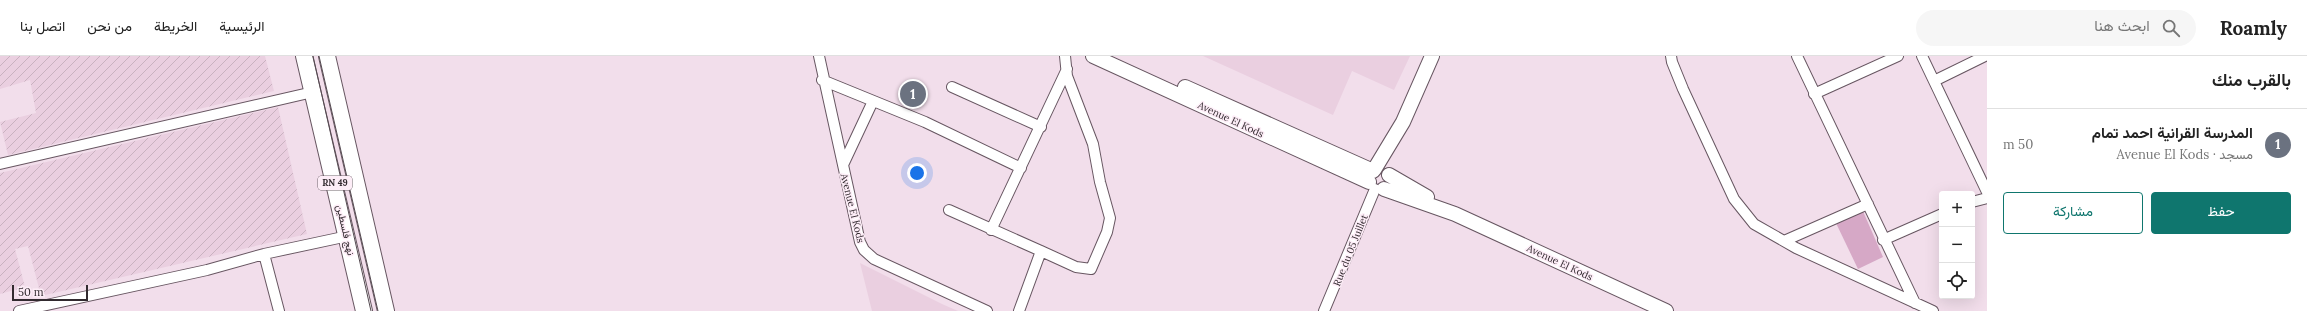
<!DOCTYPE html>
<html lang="ar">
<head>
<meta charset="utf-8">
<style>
  body { margin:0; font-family:Lora,Vazirmatn,serif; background:#f6f6f6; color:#222; direction:rtl }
  .controls { position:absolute; right:12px; bottom:12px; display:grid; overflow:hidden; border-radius:4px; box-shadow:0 4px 16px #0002 }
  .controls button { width:36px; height:36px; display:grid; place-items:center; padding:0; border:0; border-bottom:1px solid #e0e0e0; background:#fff; color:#222; font:20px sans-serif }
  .scale { position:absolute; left:12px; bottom:10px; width:76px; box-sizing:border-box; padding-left:4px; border:2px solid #322a2f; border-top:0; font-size:11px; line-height:14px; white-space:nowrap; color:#322a2f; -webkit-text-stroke:3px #fdedf7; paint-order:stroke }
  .you { position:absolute; left:917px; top:117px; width:14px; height:14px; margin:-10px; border:3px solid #fff; border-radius:50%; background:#1a73e8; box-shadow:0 0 0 6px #1a73e833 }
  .badge { display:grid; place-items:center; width:26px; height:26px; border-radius:50%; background:#0f766e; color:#fff; font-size:13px; font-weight:700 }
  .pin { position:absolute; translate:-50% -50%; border:2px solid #fff; box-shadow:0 1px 4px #0006 }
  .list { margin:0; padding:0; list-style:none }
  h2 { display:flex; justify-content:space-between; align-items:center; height:52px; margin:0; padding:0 16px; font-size:17px }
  h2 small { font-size:13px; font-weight:400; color:#767676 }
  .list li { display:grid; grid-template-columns:26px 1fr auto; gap:12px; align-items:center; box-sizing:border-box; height:72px; padding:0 16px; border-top:1px solid #e0e0e0 }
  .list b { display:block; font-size:15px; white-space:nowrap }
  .list p { margin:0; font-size:13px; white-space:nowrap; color:#767676 }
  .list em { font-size:13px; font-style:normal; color:#767676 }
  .actions { display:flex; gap:8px; padding:12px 16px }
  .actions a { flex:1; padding:9px 0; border:1px solid #0f766e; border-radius:4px; text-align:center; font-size:14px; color:#0f766e }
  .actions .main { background:#0f766e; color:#fff }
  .icon { flex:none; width:22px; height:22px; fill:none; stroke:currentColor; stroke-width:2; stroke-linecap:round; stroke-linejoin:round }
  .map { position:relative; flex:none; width:1987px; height:255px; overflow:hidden; direction:ltr }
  header { display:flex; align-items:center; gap:24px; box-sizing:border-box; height:56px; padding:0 20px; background:#fff; border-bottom:1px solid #e0e0e0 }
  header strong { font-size:19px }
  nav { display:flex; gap:22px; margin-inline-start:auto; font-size:14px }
  .search { width:280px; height:36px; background:#f6f6f6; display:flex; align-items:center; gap:10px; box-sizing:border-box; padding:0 14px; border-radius:22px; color:#767676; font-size:15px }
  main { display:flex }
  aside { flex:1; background:#fff }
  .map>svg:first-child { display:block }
  .built { fill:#eacfe0 }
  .industrial { fill:url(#industrial-furrows) }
  .grass { fill:#d6a8c6 }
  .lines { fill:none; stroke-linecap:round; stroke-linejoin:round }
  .minor-casing { stroke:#675661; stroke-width:12 }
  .secondary-casing { stroke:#675661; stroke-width:16 }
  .primary-casing { stroke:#675661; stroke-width:18 }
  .minor { stroke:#fff; stroke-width:10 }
  .secondary { stroke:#fff; stroke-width:14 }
  .primary { stroke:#fff; stroke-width:16 }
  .tram { stroke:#554a51; stroke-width:1 }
  .labels { text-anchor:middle; stroke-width:3; stroke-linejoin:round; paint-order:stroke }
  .shield { fill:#fdedf7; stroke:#6f646b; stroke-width:1 }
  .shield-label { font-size:9px; font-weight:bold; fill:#322a2f }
  .street-label { font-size:10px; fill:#322a2f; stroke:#fdedf7 }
</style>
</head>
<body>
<header>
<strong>Roamly</strong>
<div class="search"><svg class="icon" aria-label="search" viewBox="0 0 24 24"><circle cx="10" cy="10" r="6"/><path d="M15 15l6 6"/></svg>ابحث هنا</div>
<nav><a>الرئيسية</a><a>الخريطة</a><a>من نحن</a><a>اتصل بنا</a></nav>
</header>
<main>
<aside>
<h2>بالقرب منك<small></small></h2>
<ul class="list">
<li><span class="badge" style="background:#6b7280">1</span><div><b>المدرسة القرانية احمد تمام</b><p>مسجد · Avenue El Kods</p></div><em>50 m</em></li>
</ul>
<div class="actions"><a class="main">حفظ</a><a>مشاركة</a></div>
</aside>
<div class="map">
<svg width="1987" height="255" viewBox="0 0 1987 255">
  <defs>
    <pattern id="industrial-furrows" width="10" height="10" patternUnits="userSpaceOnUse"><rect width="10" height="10" fill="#eacfe0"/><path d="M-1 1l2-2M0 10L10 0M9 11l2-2" fill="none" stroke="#c9b2c0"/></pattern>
  </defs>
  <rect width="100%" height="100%" fill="#f2deeb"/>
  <path class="built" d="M1203,0h207l-16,34 -42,-19 -19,44z
    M860,207l82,41 16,7h-86z"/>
  <path class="industrial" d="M0,0h265l9,35 -266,64 -8,-33 36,-9 -6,-33 -30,9z
    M278,51l29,127 -266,62 -13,-50 -13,3 10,38 -25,7v-121z"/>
  <path class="grass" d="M1862,153l21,48 -25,12 -23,-48z"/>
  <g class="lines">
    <g class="minor-casing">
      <path id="minor" d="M819,0l41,186 4,8 10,9 113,52
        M1671,0l1,6 11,27 51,110 20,25 42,24 137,63
        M1797,0l118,247
        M1922,0l65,136
        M822,24l103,42 96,46
        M1934,25l51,-25
        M952,31l89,40
        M1814,38l84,-38
        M0,108l313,-72
        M843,109l30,-64
        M1972,146l15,-4
        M949,154l92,41
        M991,174l76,-161
        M1883,184l59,-26
        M1784,185l84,-37
        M19,255l188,-41 57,-16
        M279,255l-15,-57 84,-18
        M1019,255l22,-60 35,16 15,2 16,-37 3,-14 -10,-36 -7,-38 -26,-68 -2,-20
        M1324,255l51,-122"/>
    </g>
    <g class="secondary-casing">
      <path id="secondary" d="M1093,0l276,126
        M1185,31l188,84
        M1374,114l29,-48 29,-66
        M1389,119l38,22
        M1384,133l71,25 211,97"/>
    </g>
    <g class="primary-casing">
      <path id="primary" d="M304,0l60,255
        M327,0l59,255"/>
    </g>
    <use href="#minor" class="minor"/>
    <use href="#secondary" class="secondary"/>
    <use href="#primary" class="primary"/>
    <path class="tram" d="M313,0l58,255
      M319,0l59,255"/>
  </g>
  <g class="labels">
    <rect class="shield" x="318" y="120" width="34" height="14" rx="3"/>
    <g class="shield-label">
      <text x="335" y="130">RN 49</text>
    </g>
    <g class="street-label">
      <text transform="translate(1231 63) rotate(25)" y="4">Avenue El Kods</text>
      <text transform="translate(853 152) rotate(76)" y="4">Avenue El Kods</text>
      <text transform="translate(346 174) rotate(77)" y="4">نهج فلسطين</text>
      <text transform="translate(1350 194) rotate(-68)" y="4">Rue du 05 Juillet</text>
      <text transform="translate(1560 206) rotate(25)" y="4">Avenue El Kods</text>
    </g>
  </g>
</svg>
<div class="controls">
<button>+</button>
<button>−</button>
<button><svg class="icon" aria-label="locate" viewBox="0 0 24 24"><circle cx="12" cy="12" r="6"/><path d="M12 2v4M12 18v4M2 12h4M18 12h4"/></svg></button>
</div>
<div class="scale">50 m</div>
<div class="you"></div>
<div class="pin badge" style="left:913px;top:38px;background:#6b7280">1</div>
</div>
</main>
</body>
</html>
